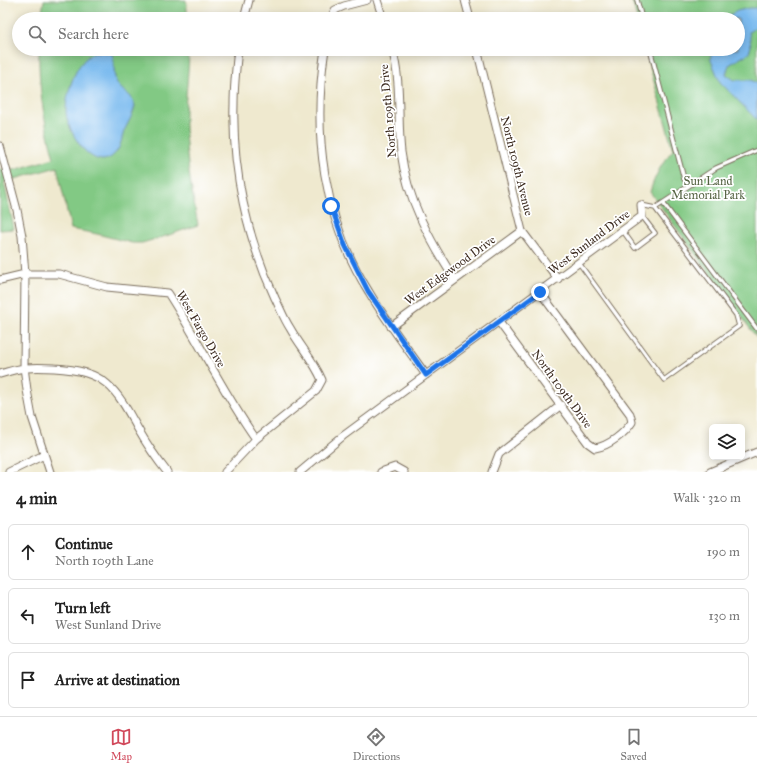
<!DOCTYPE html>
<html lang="en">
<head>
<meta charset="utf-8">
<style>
  body { margin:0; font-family:"IM FELL Great Primer",serif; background:#f6f6f6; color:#222 }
  .controls { position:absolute; right:12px; bottom:12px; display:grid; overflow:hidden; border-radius:6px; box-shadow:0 2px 10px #0003 }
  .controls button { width:36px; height:36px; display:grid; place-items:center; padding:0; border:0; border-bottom:1px solid #e0e0e0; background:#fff; color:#222; font:20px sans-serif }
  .stop { position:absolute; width:12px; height:12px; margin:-9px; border:3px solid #1a73e8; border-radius:50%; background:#fff }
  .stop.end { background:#1a73e8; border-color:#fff; box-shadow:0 1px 4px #0008 }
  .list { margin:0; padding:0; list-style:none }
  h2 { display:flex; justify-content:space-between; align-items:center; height:52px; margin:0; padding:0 16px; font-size:17px }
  h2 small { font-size:13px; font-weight:400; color:#767676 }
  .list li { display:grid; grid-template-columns:26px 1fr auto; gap:12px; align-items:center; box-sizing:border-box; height:56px; margin:0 8px 8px; padding:0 8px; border:1px solid #e0e0e0; border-radius:6px }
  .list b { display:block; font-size:15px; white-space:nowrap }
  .list p { margin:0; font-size:13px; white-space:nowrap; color:#767676 }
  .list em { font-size:13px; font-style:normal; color:#767676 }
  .icon { flex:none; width:22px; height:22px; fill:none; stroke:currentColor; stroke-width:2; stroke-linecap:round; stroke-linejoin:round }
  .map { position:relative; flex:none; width:757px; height:472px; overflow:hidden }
  .search { position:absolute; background:#fff; box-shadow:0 2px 10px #0003; left:12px; right:12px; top:12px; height:44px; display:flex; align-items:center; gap:10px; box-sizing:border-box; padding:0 14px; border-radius:22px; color:#767676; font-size:15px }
  .sheet { height:244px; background:#fff }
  nav { display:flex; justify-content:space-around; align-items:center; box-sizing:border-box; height:56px; border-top:1px solid #e0e0e0; background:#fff; font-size:11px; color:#767676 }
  nav a { display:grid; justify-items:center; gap:2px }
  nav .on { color:#d1495b }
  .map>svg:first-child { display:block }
  .green { fill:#82c984; stroke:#5e7a51 }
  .water { fill:#7bbbef; stroke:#5b7286 }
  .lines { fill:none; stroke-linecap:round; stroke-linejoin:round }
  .service-casing { stroke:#7a6d5c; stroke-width:5.5 }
  .minor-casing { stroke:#7a6d5c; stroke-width:9 }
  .service { stroke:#fff; stroke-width:3.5 }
  .minor { stroke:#fff; stroke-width:7 }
  .route { stroke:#1a73e8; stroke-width:5 }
  .labels { text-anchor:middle; stroke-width:3.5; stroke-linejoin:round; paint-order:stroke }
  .street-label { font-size:12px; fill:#3b2a1e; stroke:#fff }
  .park-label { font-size:12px; fill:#546242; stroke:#fff }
</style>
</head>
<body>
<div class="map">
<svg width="757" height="472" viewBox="0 0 757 472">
  <rect width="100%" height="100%" fill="#fff"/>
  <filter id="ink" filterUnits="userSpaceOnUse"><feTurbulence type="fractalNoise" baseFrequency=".025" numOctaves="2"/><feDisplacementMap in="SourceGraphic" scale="8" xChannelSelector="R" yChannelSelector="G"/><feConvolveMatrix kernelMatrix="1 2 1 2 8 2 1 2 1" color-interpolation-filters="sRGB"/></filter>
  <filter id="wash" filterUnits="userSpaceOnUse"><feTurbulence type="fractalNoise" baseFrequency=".012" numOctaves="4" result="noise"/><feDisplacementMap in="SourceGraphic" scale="16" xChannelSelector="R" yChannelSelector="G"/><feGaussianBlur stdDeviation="0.9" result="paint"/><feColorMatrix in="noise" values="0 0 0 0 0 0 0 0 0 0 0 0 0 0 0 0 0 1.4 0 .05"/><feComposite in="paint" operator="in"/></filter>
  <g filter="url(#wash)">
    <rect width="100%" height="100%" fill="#efe9cf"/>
    <path class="green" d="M44,0h142l2,19h-147z
      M632,0h125v338l-107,-146c4,-15 13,-31 23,-42l-28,-101h93v-30h-101z
      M39,49h150c0,21 -3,41 -4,62 -1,38 6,77 13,114l-32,11 -24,7h-10l-35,-9 -26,-5 -14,-62 -53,15 10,47 -14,1v-61l14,1 40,-12c-10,-35 -16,-72 -15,-109z"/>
    <path class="water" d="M749,8h8v18l-8,6 2,14 -2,7 -20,12 -3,9 8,6h17l6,3v37l-37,-38 -10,-24 1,-1 -1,-8h28v-30h-15l14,-8z
      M94,52h9l9,2c4,10 0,20 5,29 6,11 15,9 18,23 -2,9 -7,17 -11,25 -2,6 -3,15 -7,20 -21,29 -51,-20 -51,-40 0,-10 3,-21 6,-30 5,-13 10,-21 22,-29z"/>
  </g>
  <g filter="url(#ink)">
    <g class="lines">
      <g class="service-casing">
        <path id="service" d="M637,0l5,19
          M650,49l34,130 4,7
          M663,203l94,126
          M641,205l14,3 61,-40 41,-18
          M623,231l12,17 20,-15 -13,-17
          M579,263l85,117 75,-54 -3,-11 -81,-107"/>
      </g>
      <g class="minor-casing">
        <path id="minor" d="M377,0l6,19
          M465,0l5,19
          M244,19l5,-19
          M331,19l4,-9 9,-4 23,-6
          M325,49c-13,84 -2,170 44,243 17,29 38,56 57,83
          M392,49c10,34 5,68 9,103 6,47 29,89 54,128
          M477,49l45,182 36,48
          M0,146l17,64 5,26 3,38 -1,93 3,23 5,27 18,55
          M0,280l25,-6h34l48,13 61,6c31,48 55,100 88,146
          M499,322l89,121 7,5c14,-2 30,-15 37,-26l-2,-8 -90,-122
          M391,327l131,-96
          M0,374c21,-7 32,-7 54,-6 52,3 61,19 84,61 8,14 18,29 29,43
          M9,472l35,-17
          M225,472l31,-33 60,-48 6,-11c-8,-19 -22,-34 -32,-52 -6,-9 -10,-20 -15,-30 -28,-60 -43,-128 -41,-194 0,-19 2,-37 4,-55
          M300,472l43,-36 299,-220 -1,-11
          M381,472l14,-5 9,5
          M492,472l7,-18 62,-49
          M710,472l47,-20"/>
      </g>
      <use href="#service" class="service"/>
      <use href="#minor" class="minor"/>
    </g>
  </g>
  <g class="lines" filter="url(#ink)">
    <path class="route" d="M331,206l14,39 23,46 58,84 114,-83"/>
  </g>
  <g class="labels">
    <g class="street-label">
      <text transform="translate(388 111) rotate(-95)" y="4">North 109th Drive</text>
      <text transform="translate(517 166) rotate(76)" y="4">North 109th Avenue</text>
      <text transform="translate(589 242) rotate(-37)" y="4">West Sunland Drive</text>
      <text transform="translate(450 270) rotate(-36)" y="4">West Edgewood Drive</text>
      <text transform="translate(201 329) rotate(60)" y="4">West Fargo Drive</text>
      <text transform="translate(562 389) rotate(54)" y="4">North 109th Drive</text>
    </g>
    <g class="park-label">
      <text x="708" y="185">Sun Land<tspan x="708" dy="14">Memorial Park</tspan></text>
    </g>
  </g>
</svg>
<div class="controls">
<button><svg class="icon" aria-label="layers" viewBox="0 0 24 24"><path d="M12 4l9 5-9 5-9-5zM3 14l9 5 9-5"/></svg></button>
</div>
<div class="stop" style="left:331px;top:206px"></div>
<div class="stop end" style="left:540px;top:292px"></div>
<div class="search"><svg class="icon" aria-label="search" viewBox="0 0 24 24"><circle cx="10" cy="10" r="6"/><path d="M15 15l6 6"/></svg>Search here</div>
</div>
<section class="sheet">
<h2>4 min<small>Walk · 320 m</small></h2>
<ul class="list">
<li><svg class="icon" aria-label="ahead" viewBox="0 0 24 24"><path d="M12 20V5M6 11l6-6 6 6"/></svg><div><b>Continue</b><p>North 109th Lane</p></div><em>190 m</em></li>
<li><svg class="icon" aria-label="left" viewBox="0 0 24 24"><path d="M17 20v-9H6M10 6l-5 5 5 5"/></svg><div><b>Turn left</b><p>West Sunland Drive</p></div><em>130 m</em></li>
<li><svg class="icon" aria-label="arrive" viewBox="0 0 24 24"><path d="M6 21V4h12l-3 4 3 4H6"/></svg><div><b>Arrive at destination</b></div></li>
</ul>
</section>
<nav>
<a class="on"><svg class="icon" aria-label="map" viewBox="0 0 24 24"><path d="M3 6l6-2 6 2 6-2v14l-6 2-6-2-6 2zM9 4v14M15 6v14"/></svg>Map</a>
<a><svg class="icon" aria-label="directions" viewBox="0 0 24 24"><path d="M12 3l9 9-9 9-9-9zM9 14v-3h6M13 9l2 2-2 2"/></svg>Directions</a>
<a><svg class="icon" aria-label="saved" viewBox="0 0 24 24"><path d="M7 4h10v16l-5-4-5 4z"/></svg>Saved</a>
</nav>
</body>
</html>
